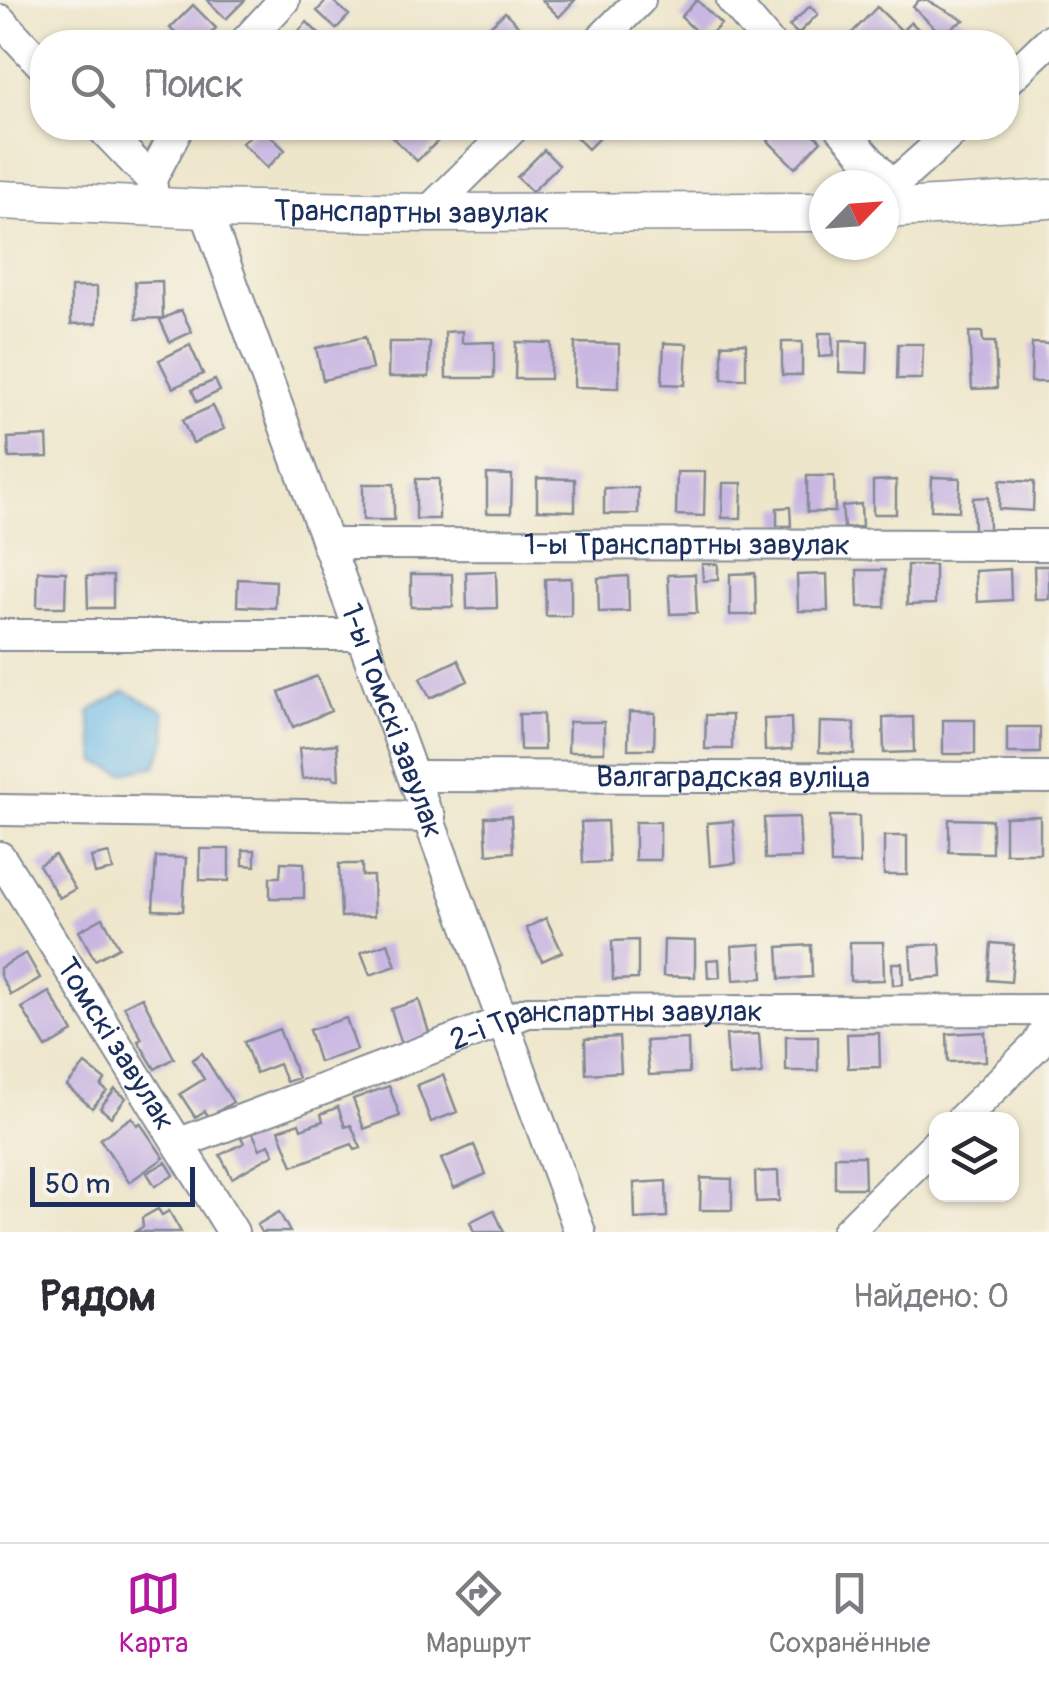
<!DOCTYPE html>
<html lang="ru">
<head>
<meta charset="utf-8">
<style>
  body { margin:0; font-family:Pangolin,sans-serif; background:#f2f2f3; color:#2b2b33 }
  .controls { position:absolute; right:30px; bottom:30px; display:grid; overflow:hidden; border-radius:20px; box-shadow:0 2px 8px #0004 }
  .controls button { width:90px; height:90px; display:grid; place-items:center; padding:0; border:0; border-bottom:2px solid #e1e1e2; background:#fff; color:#2b2b33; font:50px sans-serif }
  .compass { position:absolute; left:809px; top:170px; width:90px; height:90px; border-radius:50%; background:#fff; box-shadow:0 2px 8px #0004; rotate:65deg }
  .scale { position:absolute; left:30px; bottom:25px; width:165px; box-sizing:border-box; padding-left:10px; border:5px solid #1b2f5e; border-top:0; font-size:28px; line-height:35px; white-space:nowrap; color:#1b2f5e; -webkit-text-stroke:8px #f7f3e8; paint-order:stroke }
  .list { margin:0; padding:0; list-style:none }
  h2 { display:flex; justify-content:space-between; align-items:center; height:130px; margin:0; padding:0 40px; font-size:42px }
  h2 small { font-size:32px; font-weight:400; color:#7c7c81 }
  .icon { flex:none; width:55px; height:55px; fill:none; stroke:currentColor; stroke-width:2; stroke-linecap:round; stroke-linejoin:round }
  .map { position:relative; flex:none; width:1049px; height:1232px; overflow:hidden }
  .search { position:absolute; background:#fff; box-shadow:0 2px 8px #0004; left:30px; right:30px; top:30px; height:110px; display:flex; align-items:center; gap:25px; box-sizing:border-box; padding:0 35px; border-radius:40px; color:#7c7c81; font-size:38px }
  .sheet { height:310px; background:#fff }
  nav { display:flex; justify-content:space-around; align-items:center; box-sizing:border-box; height:140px; border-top:2px solid #e1e1e2; background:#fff; font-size:28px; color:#7c7c81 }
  nav a { display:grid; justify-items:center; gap:5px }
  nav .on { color:#b5179e }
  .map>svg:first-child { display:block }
  .water { fill:#6ebbe8; stroke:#4475a3; stroke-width:2.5 }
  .building { fill:#c9b7e2 }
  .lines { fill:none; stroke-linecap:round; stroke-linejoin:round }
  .minor-casing { stroke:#848a94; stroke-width:34 }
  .major-casing { stroke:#848a94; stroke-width:41 }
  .minor { stroke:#fff; stroke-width:30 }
  .major { stroke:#fff; stroke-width:38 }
  .labels { text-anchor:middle; stroke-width:8; stroke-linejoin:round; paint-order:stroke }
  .street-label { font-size:30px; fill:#1b2f5e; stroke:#f7f3e8 }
</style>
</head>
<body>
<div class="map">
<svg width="1049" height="1232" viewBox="0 0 1049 1232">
  <rect width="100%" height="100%" fill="#f7f3e8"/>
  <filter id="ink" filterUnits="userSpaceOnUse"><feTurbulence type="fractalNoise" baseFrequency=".01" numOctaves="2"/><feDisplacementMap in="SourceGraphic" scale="20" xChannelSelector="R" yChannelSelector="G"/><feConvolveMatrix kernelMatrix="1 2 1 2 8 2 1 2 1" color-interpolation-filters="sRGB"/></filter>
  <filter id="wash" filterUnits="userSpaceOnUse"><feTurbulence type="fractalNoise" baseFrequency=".0048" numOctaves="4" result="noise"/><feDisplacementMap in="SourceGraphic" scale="40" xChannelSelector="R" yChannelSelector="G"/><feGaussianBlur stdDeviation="2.25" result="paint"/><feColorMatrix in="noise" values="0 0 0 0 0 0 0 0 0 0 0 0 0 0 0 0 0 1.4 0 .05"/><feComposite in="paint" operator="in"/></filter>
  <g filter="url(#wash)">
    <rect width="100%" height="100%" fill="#eee6cb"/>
    <path class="water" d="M125,691l39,20 3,26 -11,29 -33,7 -26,-11 -8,-50z"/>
    <g id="blocks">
      <path class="building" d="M207,0h38l-19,19z
        M327,0h5l17,15 -13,14 -19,-18z
        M542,0h33l-16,17z
        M697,0l24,24 -16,16 -24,-23z
        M919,0h7l38,20 -23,14 -28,-27z
        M193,5l23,23 -14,14h-18l-14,-14z
        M810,6l8,8 -20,20 -9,-8z
        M877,7l25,24 9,-9 15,15 -6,5h-65l-6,-6z
        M505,12l29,30h-38l-11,-11z
        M307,22l14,14 -6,6h-10l-9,-8z
        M258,128h5l22,22 -18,18 -25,-25z
        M399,128h25l14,13 -21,20 -26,-25z
        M567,128h37l3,2 -19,19z
        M781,128h27l13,13 -26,27 -27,-27z
        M544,150l15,15 -27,27 -15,-15z
        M162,281l1,37 -27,1 -1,-37z
        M71,287h26v36l-26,1z
        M181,310l11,22 -22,10 -10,-22z
        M462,331v12l32,-1v36h-48l-1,-46z
        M969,332h13l1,10h12l2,46 -25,1z
        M819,333h13l1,23 -14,1z
        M365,337l7,32 -49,11 -7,-32z
        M840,341l28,1 -1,31 -28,-1z
        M389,342h41l-1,35h-41z
        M516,342l35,1 -1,36h-35z
        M782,342h20v33h-20z
        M575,343l44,1v44l-45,-1z
        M664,343l23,1 -2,41 -23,-1z
        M746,343v36h-24v-35z
        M1032,343l17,1v38h-18z
        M898,344h25l-1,35h-25z
        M190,345l13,29 -30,14 -14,-28z
        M215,380l5,11 -23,11 -5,-12z
        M213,406l11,23 -31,14 -11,-23z
        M47,436l1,21 -39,1 -1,-20z
        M677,472h28l-1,44 -28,-1z
        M487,474l25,1 -1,38h-24z
        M807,476h27l1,36h-28z
        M932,477l28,1 -1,33 -28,-1z
        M537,478l38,1v32l-38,-1z
        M416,479h23v40h-23z
        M896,480v34h-23v-33z
        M1000,480l34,2 -1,29 -34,-2z
        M723,483h19l-1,35h-19z
        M363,484h31v36h-31z
        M604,488h34v26h-34z
        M988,497l1,32 -15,1 -1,-32z
        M861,504l1,23 -18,1 -2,-22z
        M790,507l1,19h-14v-18z
        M702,564h16v16l-15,1z
        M907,565h28v39l-28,1z
        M1034,566h15v33h-14z
        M1010,569l1,31 -34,2 -2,-31z
        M857,570h28v37h-27z
        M38,571l28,1 -1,35h-28z
        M496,571l1,37 -30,1 -1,-37z
        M755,573l1,42h-26v-41z
        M411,574h41l1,33h-42z
        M695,574l2,39 -27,1 -2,-39z
        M827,574l1,37h-30l-1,-36z
        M87,576h26v32h-25z
        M628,576l1,35 -30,1 -1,-34z
        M571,578v38h-25l-1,-37z
        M238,579l38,2 -1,27 -38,-2z
        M458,660l10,21 -38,17 -10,-20z
        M317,676l14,35 -38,16 -14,-35z
        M629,712l26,1 -1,36h-26z
        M519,714h24l1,36h-24z
        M706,715h26v34h-27z
        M913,717l1,35 -30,1 -1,-35z
        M791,718l1,31 -27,2 -1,-32z
        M943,720h32v34h-32z
        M569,722h35v30h-36z
        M820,722l34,1v31l-35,-2z
        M1007,727h33v26h-33z
        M337,744l2,35h-5l-1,-3 -31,3 -3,-31z
        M511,816l2,36 -26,2 -2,-37z
        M830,816h29l1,48h-29z
        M1040,816v37h-35v-36z
        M799,817l2,41 -36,1 -1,-41z
        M949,819l43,1v33l-43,-1z
        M607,821l2,41 -26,1 -2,-41z
        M733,821l3,42 -26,3 -3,-43z
        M635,822h25v38h-25z
        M884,836h23v39h-23z
        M200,849h29v32l-29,-1z
        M243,850h12v16l-12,-1z
        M109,853l4,17 -18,4 -4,-17z
        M55,855l20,34 -16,9 -20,-33z
        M156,857l30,1 -3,53 -30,-1z
        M281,862l23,1v35h-34v-21h10z
        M339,864h23v12h11l1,40 -33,1z
        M103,918l16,29 -24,13 -16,-29z
        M546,918l16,34 -20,9 -16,-33z
        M638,940v39l-25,1 -1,-39z
        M664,940l31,1v36l-32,-1z
        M850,942h33l1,38 -34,1z
        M388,943l8,23 -26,9 -9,-23z
        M991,943l23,2 -3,37 -23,-2z
        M761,944l2,34 -29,2 -2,-34z
        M940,944l2,33 -30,2 -2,-33z
        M811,945l1,32 -32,2 -2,-32z
        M26,953l14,25 -29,17 -11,-20v-7z
        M719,959l1,18 -12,1 -1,-18z
        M892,963h10l1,21 -10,1z
        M49,992l24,40 -27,16 -24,-40z
        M142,997l32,61 -19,11 -17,-28 4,-2 -18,-33z
        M419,1000l11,36 -28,9 -11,-36z
        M346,1018l11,32 -38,12 -10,-32z
        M279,1029l19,49 -12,4 -7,-18 -23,9 -12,-31z
        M985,1032l1,29 -38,1 -1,-28z
        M879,1033l1,34 -32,1 -1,-34z
        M759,1034l3,40 -33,2 -3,-41z
        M786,1036h32v35h-32z
        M619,1037l2,35 -35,2 -1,-35z
        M688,1039l1,34 -40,2 -3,-34z
        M202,1053l31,49 -24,15 -4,-6 -10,6 -15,-23 24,-15 -12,-19z
        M85,1064l20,16 -4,6 6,5 -15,17 -25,-22z
        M443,1075l14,37 -26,10 -14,-37z
        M389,1086l11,30 -36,13 -11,-30z
        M115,1089l11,9 -15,19 -11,-9z
        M338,1107l7,20 6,-2 10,23 -6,2 -3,-6 -59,22 -14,-36 20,-7 2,6 22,-8 -2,-7z
        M132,1117l5,8 3,-2 24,35 -35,24 -29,-43z
        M251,1129l9,20 9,-5 5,10 -42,24 -12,-23 24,-12 -4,-8z
        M474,1145l12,29 -32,14 -13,-29z
        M835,1156h29l1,32h-30z
        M166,1162l8,13 -19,11 -8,-13z
        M778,1171l1,30 -23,1 -1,-30z
        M701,1178l31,1v31h-32z
        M666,1181l1,36 -32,2 -1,-36z
        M158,1209l4,6 7,-4 12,21h-47l9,-5 -1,-9z
        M494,1210l10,22h-30l-4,-10z
        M279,1212l11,20h-29l-4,-7z"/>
    </g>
  </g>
  <g filter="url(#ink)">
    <use href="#blocks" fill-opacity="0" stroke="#848a94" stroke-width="2.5"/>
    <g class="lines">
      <g class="minor-casing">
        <g id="minor">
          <path d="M732,0l36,42"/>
          <path d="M0,20l42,45"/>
          <path d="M245,42l39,-42"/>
          <path d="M598,42l42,-42"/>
          <path d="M1006,82l43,-41"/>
          <path d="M102,128l49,51 3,27"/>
          <path d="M841,128l51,58"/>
          <path d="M151,179l27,-51"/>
          <path d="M892,186l65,-58"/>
          <path id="s1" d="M205,209l375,1023"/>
          <path d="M427,213l86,-85"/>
          <path id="s2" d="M327,544l722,1"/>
          <path d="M0,635h360"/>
          <path id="s3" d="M415,776l634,2"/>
          <path d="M0,810l430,7"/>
          <path id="s4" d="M0,857l233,375"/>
          <path d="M961,1120l76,-75 12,-22"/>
          <path id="s5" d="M180,1143l348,-131 521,-2"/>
          <path d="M847,1232l89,-88"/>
        </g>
      </g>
      <g class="major-casing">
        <g id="major">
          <path id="s6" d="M0,200l205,9 222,4 397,-1"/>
          <path d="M884,209l165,-10"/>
        </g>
      </g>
      <use href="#minor" class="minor"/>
      <use href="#major" class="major"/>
    </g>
  </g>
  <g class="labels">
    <g class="street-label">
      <text dy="10" stroke="none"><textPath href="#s6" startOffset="412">Транспартны завулак</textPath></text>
      <text dy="10" stroke="none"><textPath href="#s2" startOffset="360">1-ы Транспартны завулак</textPath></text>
      <text dy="10" stroke="none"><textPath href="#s1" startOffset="545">1-ы Томскі завулак</textPath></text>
      <text dy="10" stroke="none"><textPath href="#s3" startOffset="318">Валгаградская вуліца</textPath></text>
      <text dy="10" stroke="none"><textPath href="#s5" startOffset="448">2-і Транспартны завулак</textPath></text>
      <text dy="10" stroke="none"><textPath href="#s4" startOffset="220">Томскі завулак</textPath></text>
    </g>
  </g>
</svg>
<div class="controls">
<button><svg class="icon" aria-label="layers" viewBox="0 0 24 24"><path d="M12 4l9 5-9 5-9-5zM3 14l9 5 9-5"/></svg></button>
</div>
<svg class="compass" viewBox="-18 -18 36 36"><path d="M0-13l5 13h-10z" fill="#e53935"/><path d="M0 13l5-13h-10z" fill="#7c7c81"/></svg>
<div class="scale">50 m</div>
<div class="search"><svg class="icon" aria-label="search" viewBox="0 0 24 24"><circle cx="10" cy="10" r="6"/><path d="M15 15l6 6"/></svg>Поиск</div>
</div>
<section class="sheet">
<h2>Рядом<small>Найдено: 0</small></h2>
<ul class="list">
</ul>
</section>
<nav>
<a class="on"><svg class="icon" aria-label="map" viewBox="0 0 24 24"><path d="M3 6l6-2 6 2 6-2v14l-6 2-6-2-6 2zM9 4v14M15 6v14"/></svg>Карта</a>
<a><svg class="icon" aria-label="directions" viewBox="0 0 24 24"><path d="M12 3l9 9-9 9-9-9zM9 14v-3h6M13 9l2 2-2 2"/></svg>Маршрут</a>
<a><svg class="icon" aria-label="saved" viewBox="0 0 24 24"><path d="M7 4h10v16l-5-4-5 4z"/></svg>Сохранённые</a>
</nav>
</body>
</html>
